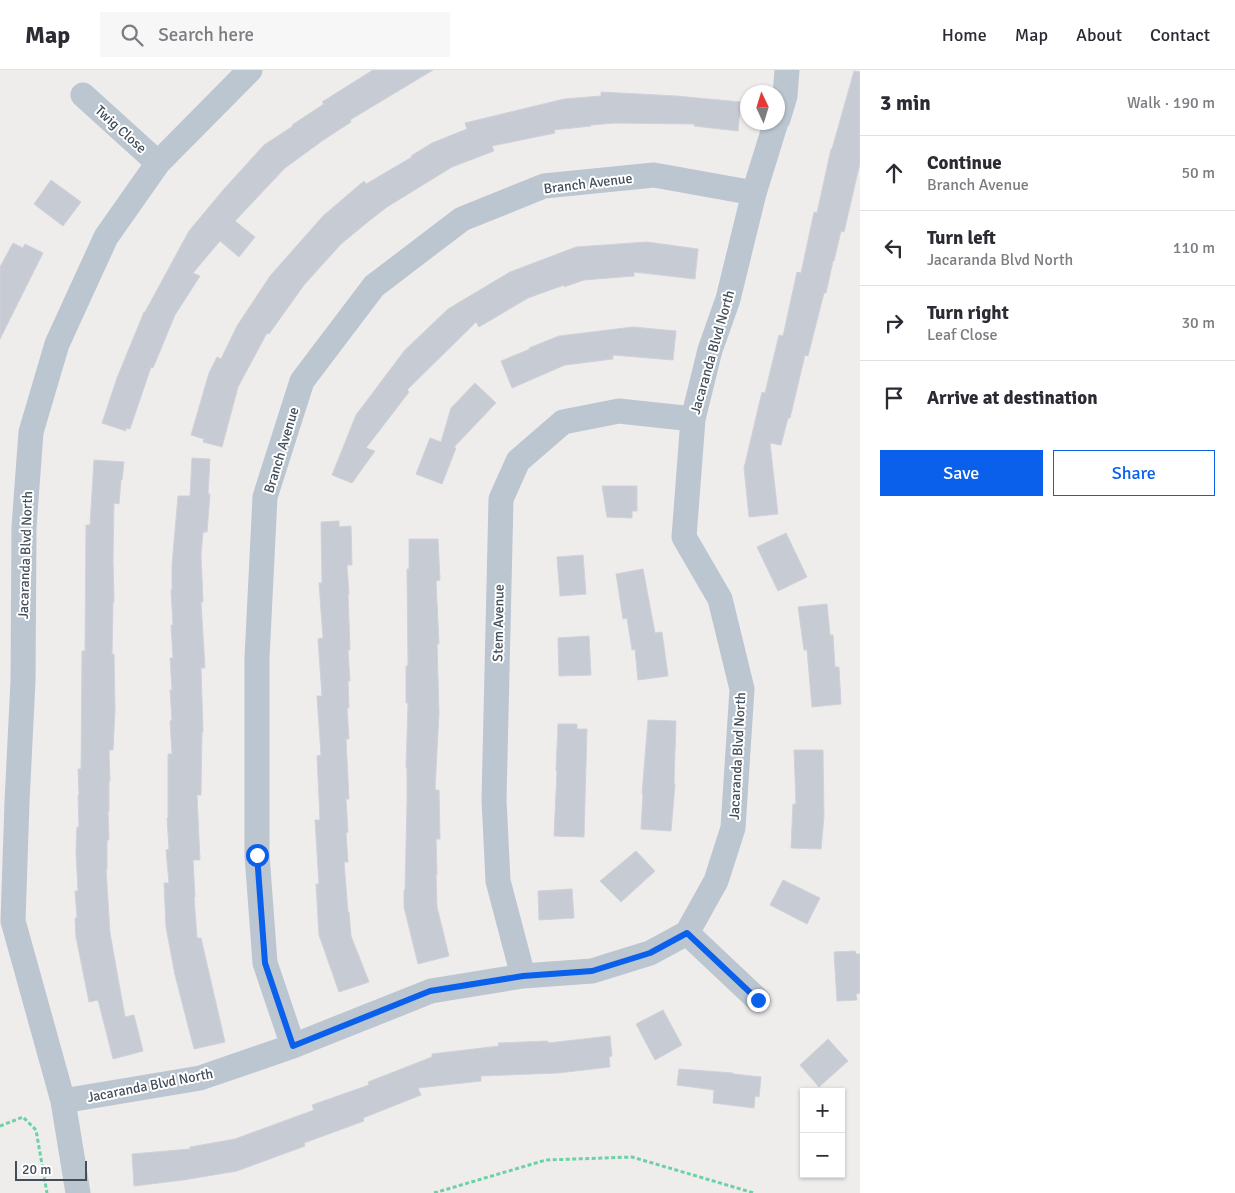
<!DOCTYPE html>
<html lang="en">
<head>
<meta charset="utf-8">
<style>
  body { margin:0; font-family:Signika,sans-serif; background:#f7f7f7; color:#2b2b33 }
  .controls { position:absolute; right:15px; bottom:15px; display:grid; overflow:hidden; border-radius:0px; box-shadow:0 1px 4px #0004 }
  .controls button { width:45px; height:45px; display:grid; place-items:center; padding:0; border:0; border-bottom:1px solid #e1e1e2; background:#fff; color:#2b2b33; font:25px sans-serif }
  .compass { position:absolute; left:740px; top:15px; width:45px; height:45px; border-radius:50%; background:#fff; box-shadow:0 1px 4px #0004; rotate:356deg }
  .scale { position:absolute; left:15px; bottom:12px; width:72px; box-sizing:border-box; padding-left:5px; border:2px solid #434e5b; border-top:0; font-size:14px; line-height:18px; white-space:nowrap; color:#434e5b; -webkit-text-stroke:4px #fff; paint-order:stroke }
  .stop { position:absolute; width:15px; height:15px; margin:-11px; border:4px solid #0a60eb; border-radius:50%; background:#fff }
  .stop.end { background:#0a60eb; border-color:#fff; box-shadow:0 1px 5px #0008 }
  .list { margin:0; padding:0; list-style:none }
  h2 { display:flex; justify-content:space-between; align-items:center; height:65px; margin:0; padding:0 20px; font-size:21px }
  h2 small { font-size:16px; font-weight:400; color:#7c7c81 }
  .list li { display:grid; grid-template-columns:32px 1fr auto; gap:15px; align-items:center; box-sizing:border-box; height:75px; padding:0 20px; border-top:1px solid #e1e1e2 }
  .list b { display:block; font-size:19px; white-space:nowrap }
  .list p { margin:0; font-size:16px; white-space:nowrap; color:#7c7c81 }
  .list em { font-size:16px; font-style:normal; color:#7c7c81 }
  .actions { display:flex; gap:10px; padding:15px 20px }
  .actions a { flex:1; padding:11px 0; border:1px solid #0a60eb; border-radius:0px; text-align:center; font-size:18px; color:#0a60eb }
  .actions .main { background:#0a60eb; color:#fff }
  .icon { flex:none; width:28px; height:28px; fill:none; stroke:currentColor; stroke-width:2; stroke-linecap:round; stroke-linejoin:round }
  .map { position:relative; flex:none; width:860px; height:1123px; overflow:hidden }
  header { display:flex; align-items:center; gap:30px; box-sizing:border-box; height:70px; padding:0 25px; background:#fff; border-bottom:1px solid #e1e1e2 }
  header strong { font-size:24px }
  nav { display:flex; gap:28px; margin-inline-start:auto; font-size:18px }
  .search { width:350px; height:45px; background:#f7f7f7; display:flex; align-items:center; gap:12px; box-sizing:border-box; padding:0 18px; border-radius:0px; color:#7c7c81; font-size:19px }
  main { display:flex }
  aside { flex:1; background:#fff }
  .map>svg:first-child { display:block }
  .building { fill:#c7cbd3; stroke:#d0d2d9 }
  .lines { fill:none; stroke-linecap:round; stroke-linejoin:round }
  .path { stroke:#6bd2a5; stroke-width:3; stroke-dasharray:4 2.5; stroke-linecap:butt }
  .minor { stroke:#bbc6d0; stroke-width:25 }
  .route { stroke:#0a60eb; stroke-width:6 }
  .labels { text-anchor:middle; stroke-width:4; stroke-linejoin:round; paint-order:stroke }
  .street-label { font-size:14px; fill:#434e5b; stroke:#fff }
</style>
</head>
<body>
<header>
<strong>Map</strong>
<div class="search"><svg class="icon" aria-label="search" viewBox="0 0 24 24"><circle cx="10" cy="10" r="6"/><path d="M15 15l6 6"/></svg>Search here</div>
<nav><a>Home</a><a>Map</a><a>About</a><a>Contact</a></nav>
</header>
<main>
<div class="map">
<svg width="860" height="1123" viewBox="0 0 860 1123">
  <rect width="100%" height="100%" fill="#efecec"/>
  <path class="building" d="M373,0h60l-83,50 1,2 -29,19 -37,27 -50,53 20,16 -16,20 -19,-16 -27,32 7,3 -25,39 -22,53 -2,-1 -21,62 -4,-1v3l-24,-8 15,-45 27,-66h1l44,-81 35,-42 40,-44 29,-19 -1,-1 32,-21 -2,-2z
    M854,1l6,1v91l-16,69 -3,-1 -7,30h-1l-7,32h-2l-16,63 -3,-1 -15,63h-2l-7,27 -11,-2 8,71 -29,3 -5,-49 18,-76 3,1 14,-58 4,1 14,-64 4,1 13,-61 3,1 14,-64h1z
    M601,22l75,4 65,6 -3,29 -44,-5 1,-2 -80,-1 -24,2v1l-37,4 1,3 -63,13 2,5 -42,16 -65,40 -18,14 -28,23 -37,41 -35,49 -2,-1 -29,54 -16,60 -19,-5 1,-3 -13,-4 18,-62 8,-16 4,2 16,-33 33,-50 53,-60 41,-35 2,3 46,-27 -1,-1 21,-13 35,-14 -2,-6 99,-24 37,-3z
    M51,110l30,22 -18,24 -29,-22z
    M647,172l51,7 -3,30 -61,-7v4l-50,4 -20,7v-2l-36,13 -49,29 -3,-5 -69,68 2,2 -43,56 9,3 -23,32 -20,-8 24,-60 49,-65 43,-41 62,-37 66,-25z
    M13,173l10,5 2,-4 18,9 -43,86v-72z
    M633,257l43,4 -3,29 -60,-5v4l-48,6 -53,23 -11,-27 29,-12 -1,-1 30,-12z
    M475,313l21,20 -42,44 2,1 -14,36 -26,-10 14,-36 11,4 10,-34z
    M192,388l18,1 -2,35h2l-3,38h-4l-2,22 2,48h-2l4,66h-4l2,64h-1l-1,63h-4l3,65h-7l2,37h-1l3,41h4l24,104 -31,7 -19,-74 -9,-48 -2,-44h5l-3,-33 3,-1 -2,-31h1v-64h4l-2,-33 2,-1 -2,-30h2l-2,-32h3l-2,-33h2l-2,-35h1v-25l6,-69h12z
    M94,390l30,2 -2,18h-1l-2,24 -5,-1 -1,57 1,42h-1l-1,52h2l1,56 -2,40h-4l1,31h-1v30l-1,1 1,28h-2v29h-1l4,64 15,84 9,-2 9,36 -30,8 -15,-59 -9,2 -13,-65 -1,-19h2l-2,-27h3l-2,-39 1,-25h2l-1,-32h1l-1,-26h3l1,-118h3l1,-126h4z
    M602,416h35v25h-5v7l-25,-1z
    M339,451v6l12,-1 1,39h-5l2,29h-1l2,56h-2l2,31h-2l1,27h-2l2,31h-3l3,60h-3l2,33 -2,1 2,29h-4l4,50h1l2,24 18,46 -30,10 -20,-57 -3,-51h3l-4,-64h5l-3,-64 4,-1 -4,-59h5l-4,-57 5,-1 -4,-55h3l-1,-61z
    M786,463l21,44 -29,14 -21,-44z
    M409,469h29l2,41 -4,1 3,63h-2l2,69 -4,77h4l1,49h-4l1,36h-1l1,32 12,49 -31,8 -14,-57v-17h1l2,-88v-34h-1l2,-65h-2v-37h2l-1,-97h2z
    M583,485l3,39 -26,2 -3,-39z
    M643,499l12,64 7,-1 6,44 -30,4 -3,-31 -3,1 -5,-32 -4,1 -7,-45z
    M827,534l3,31h3l2,32h4l2,37 -29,3 -5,-57h-3l-6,-43z
    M589,566l2,39 -32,1 -1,-38z
    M648,650l28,1 -2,62 1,1 -4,47 -30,-2 2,-35h-1z
    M558,654h19v5h10l-3,108 -30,-1 3,-65h-1z
    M794,680h29l1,66 -3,33 -30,-1 2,-44h3z
    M636,781l19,20 -34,31 -21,-21z
    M783,810l37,18 -13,26 -37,-19z
    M572,819l2,29 -35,2 -1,-29z
    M855,881l1,3h4v39l-4,1 1,6 -20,1 -3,-49z
    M663,940l19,35 -27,15 -19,-36z
    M610,966l2,20 -3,1 1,10 -52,6 -77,3v5l-63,7 3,7 -58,23 1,3 -60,22 1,3 -68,25 -54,9 -49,6 -2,-32 58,-5v-2l45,-8 79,-29 -2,-5 57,-20 -1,-3 64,-25v-3l67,-8 -1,-3 50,-2v2z
    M828,969l20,22 -29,26 -19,-22z
    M679,999l54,4v1l28,3 -2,20 -4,-1 -1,12 -41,-5 1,-13 -37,-5z"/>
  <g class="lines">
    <path class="path" d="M0,1056l23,-9 13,13 11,63
      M434,1123l112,-33 86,-3 122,36"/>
    <path class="minor" d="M83,25l75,68
      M778,49l7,-23 2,-26
      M687,863l71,67
      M523,906l-25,-95 -4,-81 7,-301 17,-38 45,-39 56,-11 74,8
      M293,976l-28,-83 -8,-108v-197l8,-161 37,-116 72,-95 88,-67 82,-33 110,-11 100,18
      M63,1031l137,-23 93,-32 138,-55 92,-15 69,-5 58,-18 37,-20 29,-52 17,-53 9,-139 -22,-90 -36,-62 9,-118 17,-69 18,-51 26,-106 22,-71
      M78,1123l-15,-92 -50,-180 4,-119 6,-121 1,-154 7,-95 26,-88 49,-107 52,-74 92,-93"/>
  </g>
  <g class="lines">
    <path class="route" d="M257,785l8,108 28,83 137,-55 93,-15 69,-5 58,-18 37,-20 71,67"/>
  </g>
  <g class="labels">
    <g class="street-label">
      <text transform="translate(121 59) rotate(42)" y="5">Twig Close</text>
      <text transform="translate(588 113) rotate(-7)" y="5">Branch Avenue</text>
      <text transform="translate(712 282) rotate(-74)" y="5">Jacaranda Blvd North</text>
      <text transform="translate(281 380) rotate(-73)" y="5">Branch Avenue</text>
      <text transform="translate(25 485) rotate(-88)" y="5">Jacaranda Blvd North</text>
      <text transform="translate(498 553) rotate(-89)" y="5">Stem Avenue</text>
      <text transform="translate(737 686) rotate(-87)" y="5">Jacaranda Blvd North</text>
      <text transform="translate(150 1015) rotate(-11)" y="5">Jacaranda Blvd North</text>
    </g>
  </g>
</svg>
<div class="controls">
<button>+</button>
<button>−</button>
</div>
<svg class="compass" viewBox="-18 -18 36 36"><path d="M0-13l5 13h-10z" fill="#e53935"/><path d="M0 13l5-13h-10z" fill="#7c7c81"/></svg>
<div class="scale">20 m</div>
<div class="stop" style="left:257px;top:785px"></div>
<div class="stop end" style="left:758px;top:930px"></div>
</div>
<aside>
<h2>3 min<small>Walk · 190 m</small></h2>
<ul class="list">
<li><svg class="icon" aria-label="ahead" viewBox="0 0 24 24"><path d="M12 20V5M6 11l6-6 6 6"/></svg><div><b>Continue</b><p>Branch Avenue</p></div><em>50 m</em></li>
<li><svg class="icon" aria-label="left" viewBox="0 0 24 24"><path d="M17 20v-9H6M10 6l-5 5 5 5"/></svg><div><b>Turn left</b><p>Jacaranda Blvd North</p></div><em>110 m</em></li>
<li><svg class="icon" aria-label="right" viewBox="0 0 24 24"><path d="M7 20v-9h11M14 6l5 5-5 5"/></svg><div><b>Turn right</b><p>Leaf Close</p></div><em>30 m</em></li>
<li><svg class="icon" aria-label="arrive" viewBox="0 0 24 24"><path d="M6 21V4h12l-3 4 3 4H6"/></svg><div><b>Arrive at destination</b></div></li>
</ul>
<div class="actions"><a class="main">Save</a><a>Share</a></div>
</aside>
</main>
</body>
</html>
